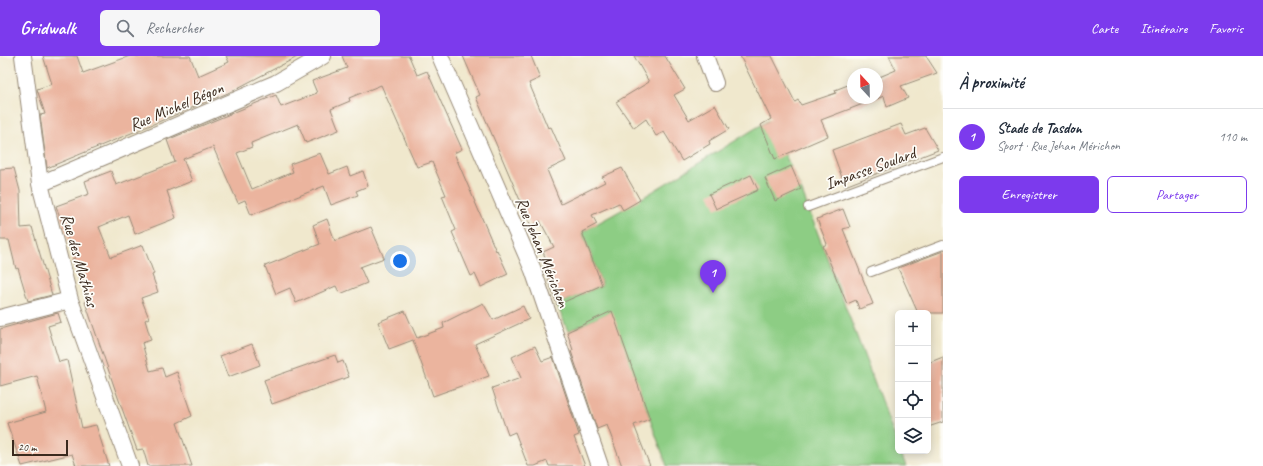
<!DOCTYPE html>
<html lang="fr">
<head>
<meta charset="utf-8">
<style>
  body { margin:0; font-family:Caveat,sans-serif; background:#f6f6f7; color:#1f2937 }
  .controls { position:absolute; right:12px; bottom:12px; display:grid; overflow:hidden; border-radius:6px; box-shadow:0 2px 10px #0003 }
  .controls button { width:36px; height:36px; display:grid; place-items:center; padding:0; border:0; border-bottom:1px solid #e0e1e3; background:#fff; color:#1f2937; font:20px sans-serif }
  .compass { position:absolute; left:847px; top:12px; width:36px; height:36px; border-radius:50%; background:#fff; box-shadow:0 2px 10px #0003; rotate:338deg }
  .scale { position:absolute; left:12px; bottom:10px; width:56px; box-sizing:border-box; padding-left:4px; border:2px solid #3b2a1e; border-top:0; font-size:11px; line-height:14px; white-space:nowrap; color:#3b2a1e; -webkit-text-stroke:3px #fdfcf7; paint-order:stroke }
  .you { position:absolute; left:400px; top:205px; width:14px; height:14px; margin:-10px; border:3px solid #fff; border-radius:50%; background:#1a73e8; box-shadow:0 0 0 6px #1a73e833 }
  .badge { display:grid; place-items:center; width:26px; height:26px; border-radius:50%; background:#7c3aed; color:#fff; font-size:13px; font-weight:700 }
  .pin { position:absolute; translate:-50% -33px; filter:drop-shadow(0 1px 2px #0008) }
  .pin::after { content:''; position:absolute; top:21px; width:14px; height:12px; background:inherit; clip-path:polygon(0 0,100% 0,50% 100%) }
  .list { margin:0; padding:0; list-style:none }
  h2 { display:flex; justify-content:space-between; align-items:center; height:52px; margin:0; padding:0 16px; font-size:17px }
  h2 small { font-size:13px; font-weight:400; color:#747a83 }
  .list li { display:grid; grid-template-columns:26px 1fr auto; gap:12px; align-items:center; box-sizing:border-box; height:56px; padding:0 16px; border-top:1px solid #e0e1e3 }
  .list b { display:block; font-size:15px; white-space:nowrap }
  .list p { margin:0; font-size:13px; white-space:nowrap; color:#747a83 }
  .list em { font-size:13px; font-style:normal; color:#747a83 }
  .actions { display:flex; gap:8px; padding:12px 16px }
  .actions a { flex:1; padding:9px 0; border:1px solid #7c3aed; border-radius:6px; text-align:center; font-size:14px; color:#7c3aed }
  .actions .main { background:#7c3aed; color:#fff }
  .icon { flex:none; width:22px; height:22px; fill:none; stroke:currentColor; stroke-width:2; stroke-linecap:round; stroke-linejoin:round }
  .map { position:relative; flex:none; width:943px; height:410px; overflow:hidden }
  header { display:flex; align-items:center; gap:24px; box-sizing:border-box; height:56px; padding:0 20px; background:#7c3aed; color:#fff }
  header strong { font-size:19px }
  nav { display:flex; gap:22px; margin-inline-start:auto; font-size:14px }
  .search { width:280px; height:36px; background:#f6f6f7; display:flex; align-items:center; gap:10px; box-sizing:border-box; padding:0 14px; border-radius:6px; color:#747a83; font-size:15px }
  main { display:flex }
  aside { flex:1; background:#fff }
  .map>svg:first-child { display:block }
  .green { fill:#8dcd84; stroke:#647c51 }
  .building { fill:#ebb49e }
  .lines { fill:none; stroke-linecap:round; stroke-linejoin:round }
  .service-casing { stroke:#968976; stroke-width:10 }
  .minor-casing { stroke:#968976; stroke-width:18 }
  .service { stroke:#fff; stroke-width:8 }
  .minor { stroke:#fff; stroke-width:16 }
  .labels { text-anchor:middle; stroke-width:3.5; stroke-linejoin:round; paint-order:stroke }
  .street-label { font-size:17px; fill:#3b2a1e; stroke:#fdfcf7 }
</style>
</head>
<body>
<header>
<strong>Gridwalk</strong>
<div class="search"><svg class="icon" aria-label="search" viewBox="0 0 24 24"><circle cx="10" cy="10" r="6"/><path d="M15 15l6 6"/></svg>Rechercher</div>
<nav><a>Carte</a><a>Itinéraire</a><a>Favoris</a></nav>
</header>
<main>
<div class="map">
<svg width="943" height="410" viewBox="0 0 943 410">
  <rect width="100%" height="100%" fill="#fdfcf7"/>
  <filter id="ink" filterUnits="userSpaceOnUse"><feTurbulence type="fractalNoise" baseFrequency=".025" numOctaves="2"/><feDisplacementMap in="SourceGraphic" scale="8" xChannelSelector="R" yChannelSelector="G"/><feConvolveMatrix kernelMatrix="1 2 1 2 8 2 1 2 1" color-interpolation-filters="sRGB"/></filter>
  <filter id="wash" filterUnits="userSpaceOnUse"><feTurbulence type="fractalNoise" baseFrequency=".012" numOctaves="4" result="noise"/><feDisplacementMap in="SourceGraphic" scale="16" xChannelSelector="R" yChannelSelector="G"/><feGaussianBlur stdDeviation="0.9" result="paint"/><feColorMatrix in="noise" values="0 0 0 0 0 0 0 0 0 0 0 0 0 0 0 0 0 1.4 0 .05"/><feComposite in="paint" operator="in"/></filter>
  <g filter="url(#wash)">
    <rect width="100%" height="100%" fill="#f0e8cd"/>
    <path class="green" d="M769,64l32,69 97,256v6h2l6,15h-239l-56,-154 -43,19 -11,-26 45,-20 -20,-53 52,-29z"/>
    <g id="blocks">
      <path class="building" d="M43,0h34l6,17 47,-17h60l8,20 31,-14 -3,-6h73l-71,37 -181,75 -7,-53 5,-1 -8,-25 15,-5z
        M342,0h67l8,19 10,-4 35,78 -8,4 42,98 1,-1 11,24 -27,13 -6,-13 -4,2 -19,-44 4,-2 -14,-34 4,-1 -14,-33 -15,5 -36,-82 -32,13 1,3 -19,8 8,21 -33,13 -8,-19 -47,19 1,4 -15,6 15,36 41,-17 -3,-8 30,-11 9,21 18,-7 3,9 13,-5 5,15 -12,5 2,4 -27,10 -7,-19 -73,29 -6,-15 -7,3 -25,-56 -30,12 9,22 -25,10 9,27 -41,16 -7,-19 -29,12 12,30 32,-12 11,29 -2,1 6,17 -17,6 8,20 -4,2 6,20 -9,3 8,28 12,-3 3,9 12,-5 15,44 -15,7 15,43h-44l-5,-17 -6,1 -22,-61 -30,-87 3,-2 -16,-41 3,-1 -19,-52 33,-12 -4,-13 26,-10 5,14 59,-23 -8,-22 109,-45 5,12 36,-14 -5,-12 35,-13z
        M463,0h68l9,22 -11,5 19,45 3,-1 15,34 -19,9 14,34 44,-22 -3,-5 20,-9 18,32 -17,10 -4,-7 -27,12 5,9 -15,8 20,53 -45,20 -9,-26 5,-2 -10,-25 11,-5 -14,-26 -9,5 -55,-129 4,-2z
        M634,0h31l20,33 -11,6 15,25 26,-15 14,24 -20,12 1,3 -28,17 -18,-29 -8,4 -10,-17 -12,9 -18,-26 33,-20z
        M740,0h32l23,46 3,-2 3,5 35,-12 -1,-3 18,-7v15h24v-20l19,-8 -7,-14h37l11,17 -36,13 7,12 -21,9 -3,-11 -63,24 7,16 -53,23 -14,-34 10,-6z
        M901,68l5,11 19,-7 13,22 -93,36 -13,-36z
        M791,110l10,23 -26,12 -10,-23z
        M14,112l6,23 1,37 11,-1 20,68 -24,6 -10,-33 -2,1 -7,-29h-9v-71z
        M751,119l7,15 -42,19 -7,-15z
        M843,153l7,18 -7,2 30,75 -14,5 -3,-9 -9,4 -24,-58 4,-2 -10,-25z
        M327,163l8,22 36,-14 13,31 -24,9 7,16 -27,11 -4,-8 -40,17 -6,-15 -14,6 -11,-28 55,-22 -7,-19z
        M943,195v62h-25l-20,-45z
        M483,247l10,17 30,-14 6,13 -54,25 14,32 -56,20 -20,-56 -24,9 -11,-27 27,-11 12,27 27,-10 -1,-5z
        M612,255l38,108 -16,6 16,41h-28l-15,-41 -10,4 -26,-78 2,-1 -6,-18z
        M58,257l3,9 -13,4 11,36 8,-2 15,68 14,-3 13,41h-33l-4,-12 -50,12 -15,-43 39,-11 -9,-36 -37,10v-57z
        M252,288l8,21 -32,12 -8,-21z
        M535,290l7,15 11,-4 26,78 -5,2 11,29h-36l-2,-5 -12,5h-7l-13,-34 -7,3 -16,-47 29,-10 -9,-21z
        M335,299l3,8 5,-2 6,16 -77,27 -8,-24z
        M943,301v65l-15,5v-64z"/>
    </g>
  </g>
  <g filter="url(#ink)">
    <use href="#blocks" fill-opacity="0" stroke="#968976" stroke-width="1"/>
    <g class="lines">
      <g class="service-casing">
        <path id="service" d="M808,151l135,-50
          M871,216l72,-27"/>
      </g>
      <g class="minor-casing">
        <path id="minor" d="M23,0l17,128 30,116 60,166
          M440,0l93,214 67,196
          M705,0l10,27
          M40,128l236,-101 47,-27
          M0,262l70,-18"/>
      </g>
      <use href="#service" class="service"/>
      <use href="#minor" class="minor"/>
    </g>
  </g>
  <g class="labels">
    <g class="street-label">
      <text transform="translate(176 50) rotate(-23)" y="6">Rue Michel Bégon</text>
      <text transform="translate(870 112) rotate(-20)" y="6">Impasse Soulard</text>
      <text transform="translate(543 196) rotate(68)" y="6">Rue Jehan Mérichon</text>
      <text transform="translate(80 204) rotate(74)" y="6">Rue des Mathias</text>
    </g>
  </g>
</svg>
<div class="controls">
<button>+</button>
<button>−</button>
<button><svg class="icon" aria-label="locate" viewBox="0 0 24 24"><circle cx="12" cy="12" r="6"/><path d="M12 2v4M12 18v4M2 12h4M18 12h4"/></svg></button>
<button><svg class="icon" aria-label="layers" viewBox="0 0 24 24"><path d="M12 4l9 5-9 5-9-5zM3 14l9 5 9-5"/></svg></button>
</div>
<svg class="compass" viewBox="-18 -18 36 36"><path d="M0-13l5 13h-10z" fill="#e53935"/><path d="M0 13l5-13h-10z" fill="#747a83"/></svg>
<div class="scale">20 m</div>
<div class="you"></div>
<div class="pin badge" style="left:713px;top:237px">1</div>
</div>
<aside>
<h2>À proximité<small></small></h2>
<ul class="list">
<li><span class="badge">1</span><div><b>Stade de Tasdon</b><p>Sport · Rue Jehan Mérichon</p></div><em>110 m</em></li>
</ul>
<div class="actions"><a class="main">Enregistrer</a><a>Partager</a></div>
</aside>
</main>
</body>
</html>
